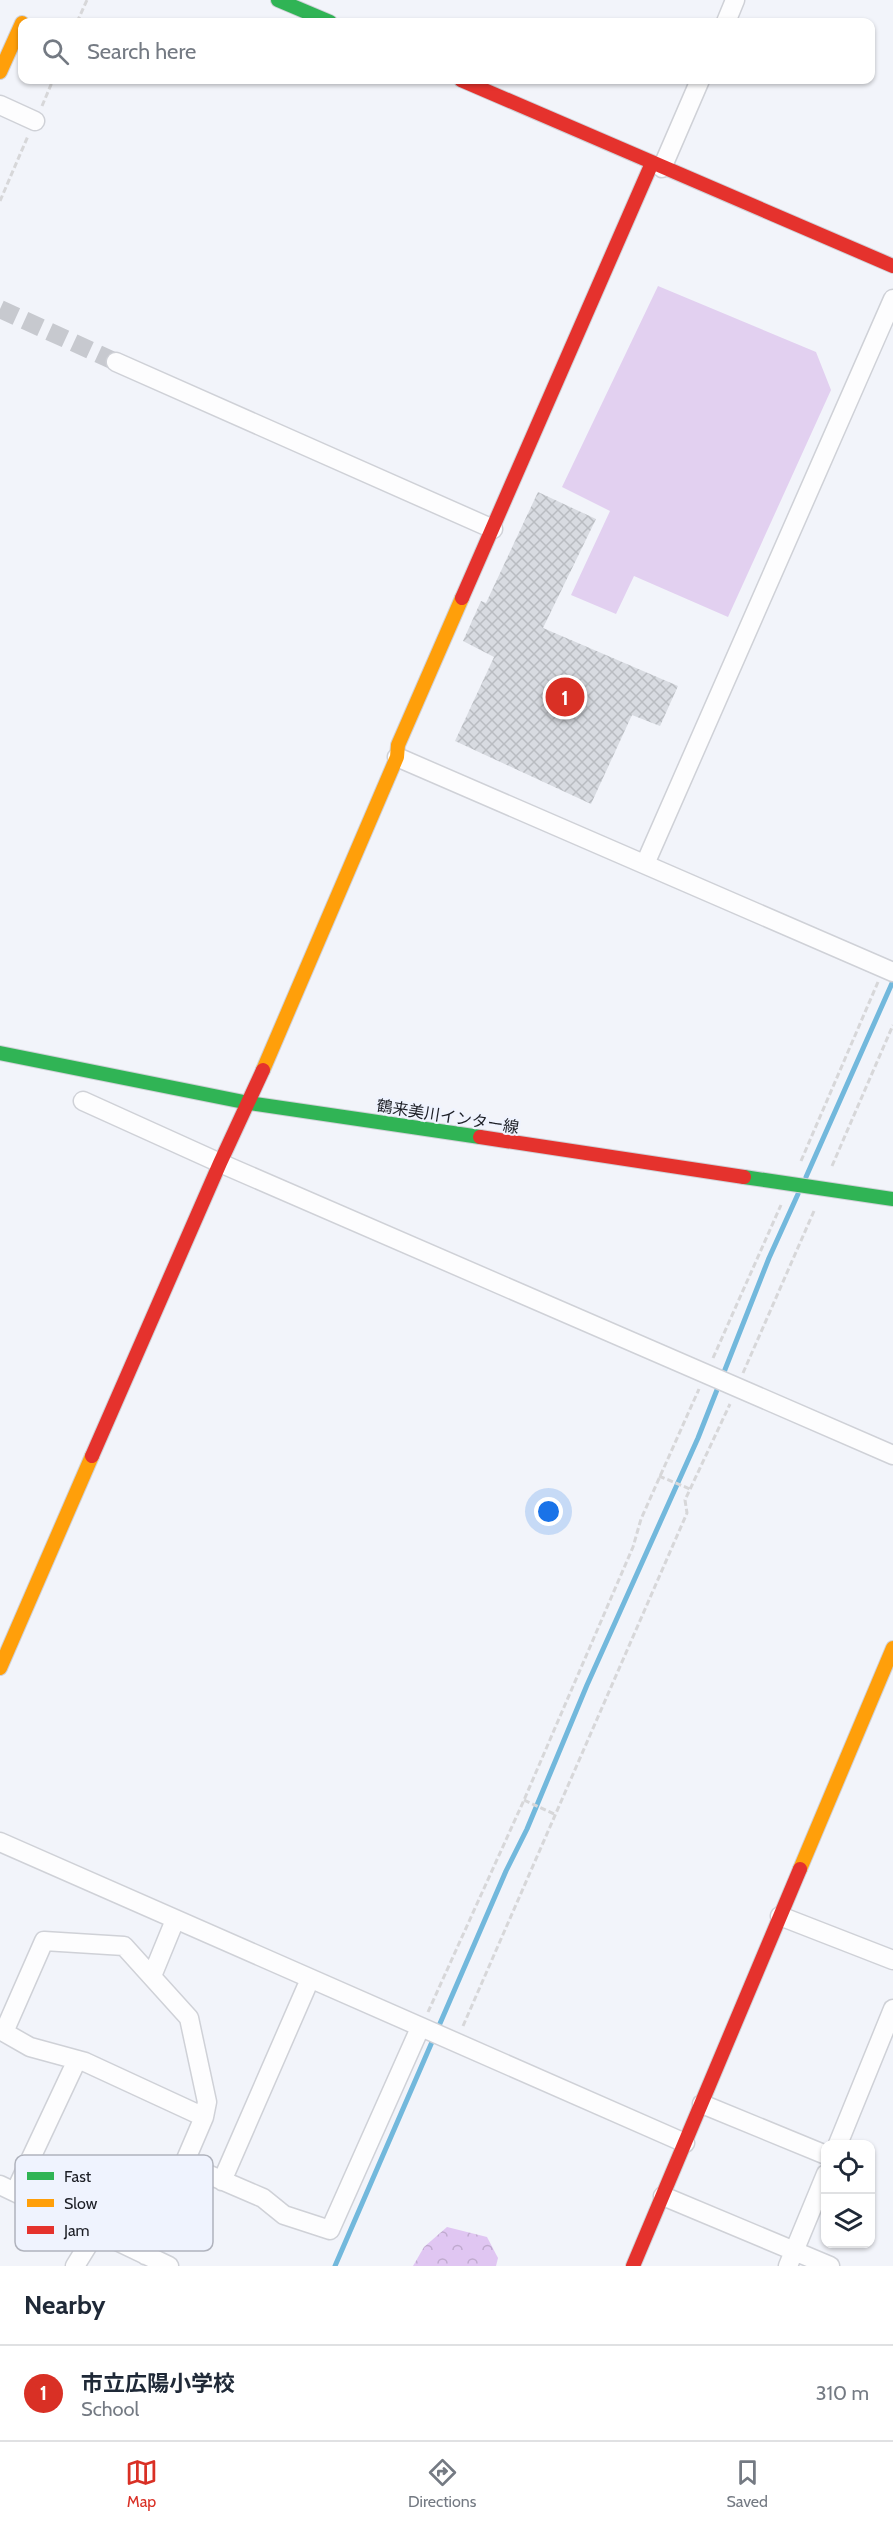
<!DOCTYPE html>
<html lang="en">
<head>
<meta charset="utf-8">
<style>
  body { margin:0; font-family:Cabin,"Noto Sans JP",sans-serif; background:#f6f6f7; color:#1f2937 }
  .controls { position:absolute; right:18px; bottom:18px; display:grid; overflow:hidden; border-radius:12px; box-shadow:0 2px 4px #0004 }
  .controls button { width:54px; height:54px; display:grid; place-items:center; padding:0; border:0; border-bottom:2px solid #e0e1e3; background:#fff; color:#1f2937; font:30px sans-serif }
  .you { position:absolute; left:549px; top:1512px; width:21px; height:21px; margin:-15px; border:4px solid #fff; border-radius:50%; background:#1a73e8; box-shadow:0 0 0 9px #1a73e833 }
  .badge { display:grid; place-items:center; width:39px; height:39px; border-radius:50%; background:#d93025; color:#fff; font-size:20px; font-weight:700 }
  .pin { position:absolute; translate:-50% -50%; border:3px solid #fff; box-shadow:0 2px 6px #0006 }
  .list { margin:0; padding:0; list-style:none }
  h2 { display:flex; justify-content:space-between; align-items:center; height:78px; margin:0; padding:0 24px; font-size:26px }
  h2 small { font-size:20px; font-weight:400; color:#747a83 }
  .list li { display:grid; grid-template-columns:39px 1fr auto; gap:18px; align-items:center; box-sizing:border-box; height:96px; padding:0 24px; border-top:2px solid #e0e1e3 }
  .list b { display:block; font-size:22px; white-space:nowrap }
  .list p { margin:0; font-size:20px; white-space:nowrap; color:#747a83 }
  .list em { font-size:20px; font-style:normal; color:#747a83 }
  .icon { flex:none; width:33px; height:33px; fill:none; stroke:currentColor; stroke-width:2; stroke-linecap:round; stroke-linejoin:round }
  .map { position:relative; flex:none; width:893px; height:2266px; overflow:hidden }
  .search { position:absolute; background:#fff; box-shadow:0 2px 4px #0004; left:18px; right:18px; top:18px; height:66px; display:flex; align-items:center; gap:15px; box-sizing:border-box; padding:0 21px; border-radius:12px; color:#747a83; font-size:22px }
  .sheet { height:174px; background:#fff }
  nav { display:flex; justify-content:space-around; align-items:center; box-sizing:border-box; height:84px; border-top:2px solid #e0e1e3; background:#fff; font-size:16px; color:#747a83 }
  nav a { display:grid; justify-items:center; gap:3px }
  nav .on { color:#d93025 }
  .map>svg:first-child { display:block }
  .forest { fill:url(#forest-crowns) }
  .pitch { fill:#e2d0f0 }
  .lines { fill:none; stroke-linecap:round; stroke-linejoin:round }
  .stream { stroke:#72b8dc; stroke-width:5 }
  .building { fill:url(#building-cross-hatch) }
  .street-tunnel { stroke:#c7c9cf; stroke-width:18; stroke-dasharray:18 9; stroke-linecap:butt }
  .street-casing { stroke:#cfd1d7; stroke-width:21 }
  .fast-casing { stroke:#cfd1d7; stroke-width:16 }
  .slow-casing { stroke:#cfd1d7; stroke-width:16 }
  .jam-casing { stroke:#cfd1d7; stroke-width:16 }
  .path { stroke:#d7d7d9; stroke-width:3; stroke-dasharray:6 3; stroke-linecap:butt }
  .street { stroke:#fdfdfe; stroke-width:18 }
  .fast { stroke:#30b455; stroke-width:14 }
  .slow { stroke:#ff9f0a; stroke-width:14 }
  .jam { stroke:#e5322d; stroke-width:14 }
  .labels { text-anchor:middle; stroke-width:4.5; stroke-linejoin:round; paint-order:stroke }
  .street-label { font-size:16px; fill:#1c1e25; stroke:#eff3fe }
  .key { fill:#eff3fe; stroke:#b0b3bd; stroke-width:1.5 }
  .key-label { font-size:16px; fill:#1c1e25 }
</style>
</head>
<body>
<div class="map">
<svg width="893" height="2266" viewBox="0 0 893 2266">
  <defs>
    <pattern id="forest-crowns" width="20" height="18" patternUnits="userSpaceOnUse" patternTransform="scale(1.5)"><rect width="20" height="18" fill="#e0c6f2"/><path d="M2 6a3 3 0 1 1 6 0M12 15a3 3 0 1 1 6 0" fill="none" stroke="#c0aacf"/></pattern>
    <pattern id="building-cross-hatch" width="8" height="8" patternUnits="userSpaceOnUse" patternTransform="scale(1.5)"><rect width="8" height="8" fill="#d8dbe1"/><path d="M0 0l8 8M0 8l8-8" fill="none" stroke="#b9bcc1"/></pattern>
  </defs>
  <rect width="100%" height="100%" fill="#f2f4fa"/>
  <path class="forest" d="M447,2227l40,10 11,21 -2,8h-83l11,-19z"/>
  <path class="pitch" d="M658,286l158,66 15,38 -103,227 -94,-41 -18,38 -45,-19 39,-84 -48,-24z"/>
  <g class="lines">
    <path class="stream" d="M806,1177l87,-196
      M335,2266l171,-395 21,-42 60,-144 111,-247 71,-180 29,-64"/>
  </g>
  <path class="building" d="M538,492l58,27 -53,109 135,58 -18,40 -28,-11 -41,89 -136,-63 39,-84 -31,-16 18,-40 5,2z"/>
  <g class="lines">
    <path class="street-tunnel" d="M0,309l116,53"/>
    <g class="street-casing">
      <path id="street" d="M726,22l9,-22
        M0,105l35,16
        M662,168l38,-88
        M116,362l377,167
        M397,757l496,215
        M645,864l248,-565
        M83,1101l137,62 673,292
        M0,1842l685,301
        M780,1916l113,44
        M152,1976l23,-56
        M0,2030l30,17 55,15 119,55 -59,138
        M4,2032l40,-91 80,5 65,72 18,84 -3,15
        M702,2104l124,51
        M838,2144l55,-135
        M184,2164l79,34 21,17 46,15 90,-202
        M222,2181l88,-202
        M0,2185l169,81
        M15,2192l62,-132
        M663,2196l167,70
        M75,2266l21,-34
        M788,2266l38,-92"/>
    </g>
    <g class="fast-casing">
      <path id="fast" d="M278,0l52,22
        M0,1053l249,50 231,34
        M744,1177l149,22"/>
    </g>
    <g class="slow-casing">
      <path id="slow" d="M0,72l22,-49
        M263,1070l134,-313 1,-12 64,-147
        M0,1668l92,-212
        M800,1869l93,-221"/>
    </g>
    <g class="jam-casing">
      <path id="jam" d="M461,80l432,186
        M462,598l190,-435
        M480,1137l264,40
        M92,1456l128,-293 43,-93
        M633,2266l167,-397"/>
    </g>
    <path class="path" d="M77,22l10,-22
      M42,106l11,-26
      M0,201l28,-65
      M801,1161l77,-179
      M832,1166l61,-141
      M713,1358l68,-153
      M743,1373l71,-162
      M659,1476l31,13
      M524,1800l30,14
      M428,2012l96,-212 109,-253 8,-28 58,-130
      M463,2026l224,-513 -2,-13 45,-96"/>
    <use href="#street" class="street"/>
    <use href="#fast" class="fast"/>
    <use href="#slow" class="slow"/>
    <use href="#jam" class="jam"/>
  </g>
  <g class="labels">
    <g class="street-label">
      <text transform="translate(448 1116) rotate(9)" y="6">鶴来美川インター線</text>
    </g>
  </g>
  <rect x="15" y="2155" width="198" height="96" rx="9" class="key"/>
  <rect x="27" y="2172" width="27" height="8" fill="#30b455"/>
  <rect x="27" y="2199" width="27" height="8" fill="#ff9f0a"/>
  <rect x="27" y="2226" width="27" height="8" fill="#e5322d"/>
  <g class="key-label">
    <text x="64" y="2182">Fast</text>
    <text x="64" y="2209">Slow</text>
    <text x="64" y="2236">Jam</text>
  </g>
</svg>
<div class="controls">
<button><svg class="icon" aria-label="locate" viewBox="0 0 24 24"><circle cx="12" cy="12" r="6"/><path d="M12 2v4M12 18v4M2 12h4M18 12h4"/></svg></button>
<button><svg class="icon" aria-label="layers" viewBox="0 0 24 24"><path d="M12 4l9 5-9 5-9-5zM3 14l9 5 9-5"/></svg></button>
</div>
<div class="you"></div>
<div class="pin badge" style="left:565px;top:697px">1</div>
<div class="search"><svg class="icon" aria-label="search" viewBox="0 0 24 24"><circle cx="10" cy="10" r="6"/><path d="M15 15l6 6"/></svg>Search here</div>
</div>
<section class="sheet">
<h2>Nearby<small></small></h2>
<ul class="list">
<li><span class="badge">1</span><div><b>市立広陽小学校</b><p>School</p></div><em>310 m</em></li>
</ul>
</section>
<nav>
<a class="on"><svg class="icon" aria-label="map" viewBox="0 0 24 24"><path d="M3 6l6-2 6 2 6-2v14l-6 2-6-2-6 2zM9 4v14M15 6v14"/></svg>Map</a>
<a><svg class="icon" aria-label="directions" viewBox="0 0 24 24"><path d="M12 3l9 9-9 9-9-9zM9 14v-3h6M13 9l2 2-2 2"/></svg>Directions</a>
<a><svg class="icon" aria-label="saved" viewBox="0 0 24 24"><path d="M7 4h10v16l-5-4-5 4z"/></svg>Saved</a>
</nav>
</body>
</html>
